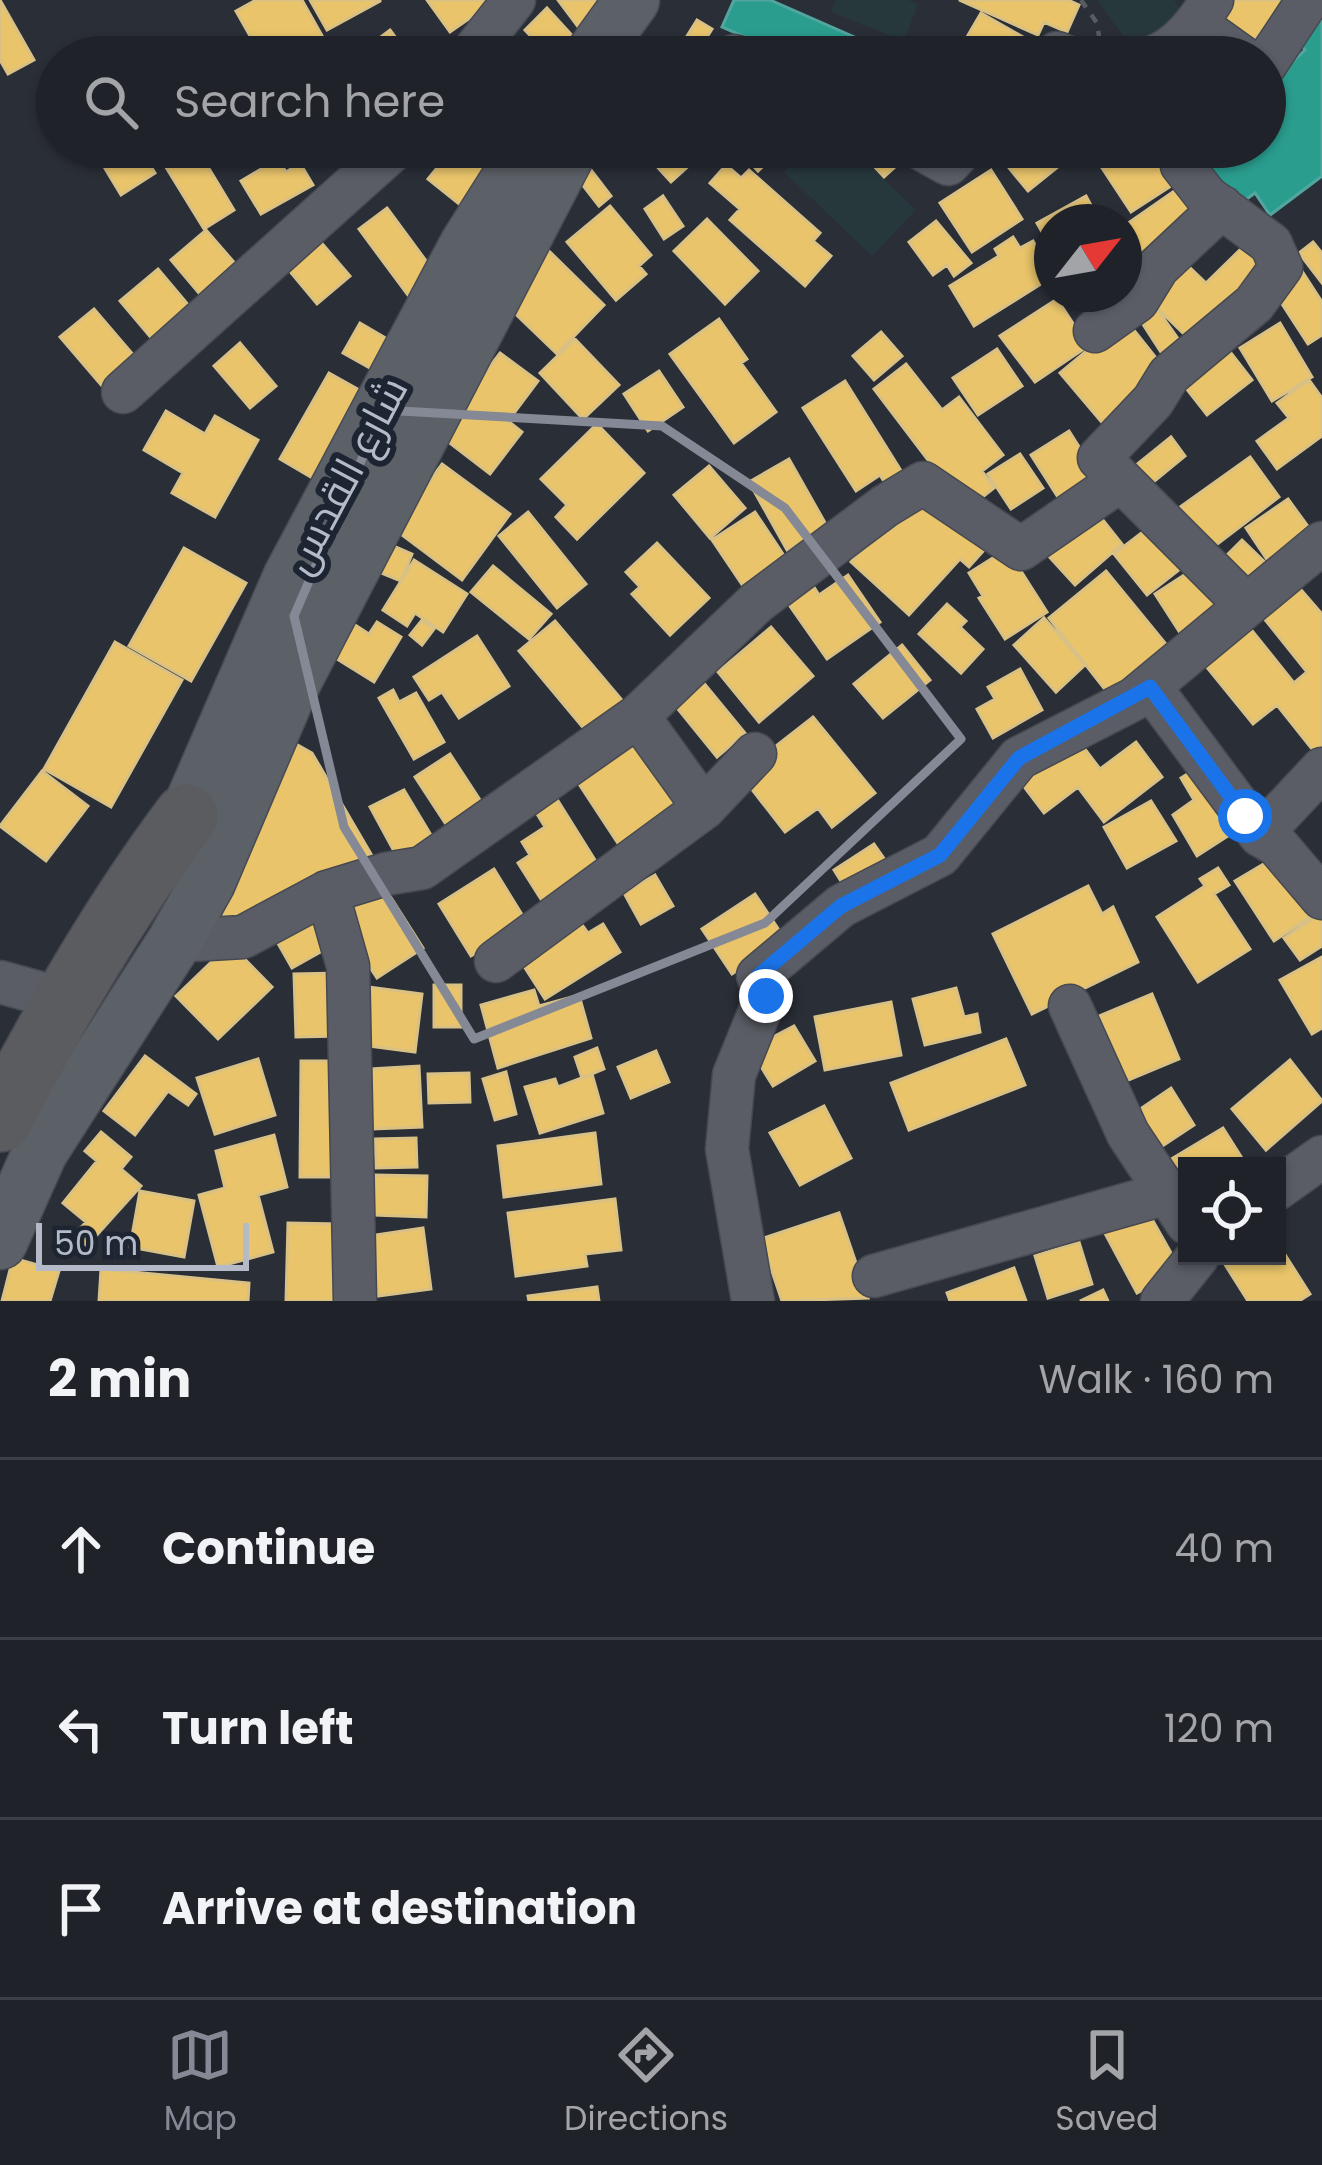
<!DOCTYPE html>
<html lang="en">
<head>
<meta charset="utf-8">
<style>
  body { margin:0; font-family:Poppins,Cairo,sans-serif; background:#282a31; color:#f1f3f6 }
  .controls { position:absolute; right:36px; bottom:36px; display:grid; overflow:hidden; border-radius:0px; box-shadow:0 3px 9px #0004 }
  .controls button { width:108px; height:108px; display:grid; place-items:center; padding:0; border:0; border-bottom:3px solid #3d3f46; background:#202229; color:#f1f3f6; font:60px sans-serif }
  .compass { position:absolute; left:1034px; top:204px; width:108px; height:108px; border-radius:50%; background:#202229; box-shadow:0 3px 9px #0004; rotate:59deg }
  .scale { position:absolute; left:36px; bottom:30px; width:213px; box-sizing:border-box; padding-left:12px; border:6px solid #b4bac8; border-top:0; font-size:33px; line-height:42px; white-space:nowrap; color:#b4bac8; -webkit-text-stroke:9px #1d2432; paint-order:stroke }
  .stop { position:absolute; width:36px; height:36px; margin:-27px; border:9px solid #1a73e8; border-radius:50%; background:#fff }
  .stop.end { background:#1a73e8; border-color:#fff; box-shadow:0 3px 12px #0008 }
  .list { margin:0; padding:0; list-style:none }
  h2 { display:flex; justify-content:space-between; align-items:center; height:156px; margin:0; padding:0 48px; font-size:51px }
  h2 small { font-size:39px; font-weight:400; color:#a2a4a8 }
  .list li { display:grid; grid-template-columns:78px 1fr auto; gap:36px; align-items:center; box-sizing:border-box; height:180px; padding:0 48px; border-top:3px solid #3d3f46 }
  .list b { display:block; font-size:45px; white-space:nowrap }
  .list em { font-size:39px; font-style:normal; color:#a2a4a8 }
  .icon { flex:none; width:66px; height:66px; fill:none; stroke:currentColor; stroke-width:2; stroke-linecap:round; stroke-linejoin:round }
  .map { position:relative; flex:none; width:1322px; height:1301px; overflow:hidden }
  .search { position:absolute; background:#202229; box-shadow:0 3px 9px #0004; left:36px; right:36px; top:36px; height:132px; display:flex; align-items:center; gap:30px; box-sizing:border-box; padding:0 42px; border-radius:66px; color:#a2a4a8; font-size:45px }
  .sheet { height:696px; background:#202229 }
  nav { display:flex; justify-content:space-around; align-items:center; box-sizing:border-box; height:168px; border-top:3px solid #3d3f46; background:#202229; font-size:33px; color:#a2a4a8 }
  nav a { display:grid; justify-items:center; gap:6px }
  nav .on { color:#848995 }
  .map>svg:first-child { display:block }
  .garden { fill:#27383d }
  .homes { fill:#e9c46a; stroke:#d9c186; stroke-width:3 }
  .schools { fill:#2a9d8f; stroke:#53a6a0; stroke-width:3 }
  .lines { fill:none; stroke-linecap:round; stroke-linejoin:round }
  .minor-casing { stroke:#464950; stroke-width:45 }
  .major-casing { stroke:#484b54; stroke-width:57 }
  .highway-casing { stroke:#474a53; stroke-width:66 }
  .path { stroke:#575c62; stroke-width:4.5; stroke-dasharray:9 9; stroke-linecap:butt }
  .minor { stroke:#5a5d65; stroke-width:42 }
  .major { stroke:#5c6067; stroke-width:54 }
  .highway { stroke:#5a5c5f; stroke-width:63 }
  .route { stroke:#1a73e8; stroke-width:15 }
  .marked { fill:none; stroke:#848995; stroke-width:9; stroke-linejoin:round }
  .labels { text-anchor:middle; stroke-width:12; stroke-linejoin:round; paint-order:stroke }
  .street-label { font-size:42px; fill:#b4bac8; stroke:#1d2432 }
</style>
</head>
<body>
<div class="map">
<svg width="1322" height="1301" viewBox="0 0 1322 1301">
  <rect width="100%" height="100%" fill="#2a2e37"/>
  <path class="garden" d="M836,0h72l10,4 -14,37 -73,-29z
    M1097,0h77l12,17 -50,36z
    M809,147h41l66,63 -44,46 -88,-84z"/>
  <path class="homes" d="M0,0l34,60 -26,14 -8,-14z
    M256,0h46l32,57h-72l-26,-46z
    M310,0h70v1l-53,29z
    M427,0h69l-46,32z
    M558,0h49l-22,36z
    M959,0h109l11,5 -12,27 -23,-10 -6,13z
    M1236,0h57l-47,48 -29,-29z
    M547,8l31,34 -16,15h-12l-25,-27z
    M981,13l49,28 -9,16h-20l-34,-20z
    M697,20l15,9 -17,28h-21z
    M390,30l20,27h-56z
    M92,147h47l16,26 -34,22z
    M163,147h33l38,63 -30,19 -48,-78z
    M454,147h5l38,30 -28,35 -41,-33z
    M639,147h54l-8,7 8,8 -22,20z
    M736,147h47l-25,24z
    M856,147h20l19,20 -11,10z
    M992,147h84l3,3 -51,41z
    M1135,147h9l4,7 4,-3 22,33 -43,28 -29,-44z
    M278,159l8,13 14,-9 13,22 -52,29 -20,-33z
    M726,165l15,13 8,-8 71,63 -7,8 18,15 -26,30 -75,-66 10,-11 -30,-26z
    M591,170l20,26 -12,10 -21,-27z
    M991,170l31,49 -50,33 -32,-49z
    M1177,189l20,29 -62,42 -11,-15v-19z
    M663,196l20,30 -19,13 -19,-30z
    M1086,196l14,26h-48v28l-15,-27z
    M610,206l41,49 -12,11 7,8 -30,26 -49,-58z
    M387,208l54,73 -28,21 -54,-73z
    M707,219l51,52 -33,33 -51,-53z
    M936,221l35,42 -17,13 -7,-11 -14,10 -24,-33z
    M206,230l33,38 -36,30 -32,-38z
    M1013,237l7,11 13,-7 19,36 -78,49 -24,-40 49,-30 -4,-7z
    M319,240l31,36 -33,28 -30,-36z
    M1313,242l9,11v30l-23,-30z
    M1247,243l20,21 -77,76 -43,-42 36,-37 23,22z
    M549,251l55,54 -47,49 -56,-54z
    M1300,268l22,34v33l-14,9 -37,-57z
    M158,269l38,45 -38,32 -38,-45z
    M1057,299l31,47 -53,36 -35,-46z
    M1155,306l31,44 -18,13 -29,-45z
    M94,309l48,56 -34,28 -48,-56z
    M719,319l28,40 -6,4 35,49 -42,31 -64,-89z
    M1125,319l39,49 -59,58 -45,-53z
    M360,323l41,24 -17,29 -41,-23z
    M1280,323l32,54 -40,24 -32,-53z
    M881,332l21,24 -28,24 -21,-24z
    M575,339l44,46 -36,34 -43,-46z
    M1220,339l32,41 -45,35 -32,-41z
    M240,343l36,43 -26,22 -36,-42z
    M997,349l25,37 -44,29 -25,-37z
    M500,353l38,28 -30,40 14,11 -32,42 -52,-40z
    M906,364l36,46 17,-13 44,58 -21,16 12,17 -28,22 -92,-121z
    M659,371l24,36 -35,24 -24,-37z
    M329,373l34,19 -49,87 -34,-20z
    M1309,380l13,18v38l-45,33 -20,-28 32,-23 -12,-15z
    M845,381l60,96 -17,11 -8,-13 -24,16 -53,-83z
    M166,411l39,23 10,-18 43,24 -43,77 -43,-24 11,-20 -39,-23z
    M597,424l47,49 -67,66 -21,-22 11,-12 -26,-26z
    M1069,431l30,47 -38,24 -30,-47z
    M1171,437l14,19 -34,28 -16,-18z
    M1020,454l23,34 -32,21 -23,-35z
    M1250,457l29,40 -68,52 -31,-42z
    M789,459l39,69 -41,22 -38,-68z
    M442,464l68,50 -48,66 -68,-51z
    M709,466l36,42 -35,30 -36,-43z
    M927,499l66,41 -24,27 -9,-8 -51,56 -58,-53 33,-36 5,5z
    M1288,499l27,37 -43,31 -26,-39z
    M1091,505l31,39 -47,41 -31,-34z
    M528,512l58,72 -29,24 -58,-72z
    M755,512l30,45 -42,29 -31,-46z
    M1157,521l32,41 -42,33 -33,-41z
    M1242,540l32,31 -27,26 -31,-31z
    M657,543l52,55 -39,37 -38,-41 8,-7 -14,-15z
    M391,545l21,9 -11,27 -20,-8z
    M184,548l62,35 -55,98 -62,-35z
    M1007,549l40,63 -42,27 -26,-41 4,-2 -14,-23z
    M414,560l53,34 -24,38 -28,-19 -8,13 -24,-16z
    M493,566l58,48 -22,25 -58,-47z
    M1198,566l27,41 -43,29 -27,-42z
    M1106,571l64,78 -59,48 -62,-79z
    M848,575l32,47 -53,37 -42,-60 25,-18 9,14z
    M1290,577l32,37v136l-6,4 -39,-49 -24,19 -48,-59 45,-37 44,55 13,-11 -53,-66z
    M947,604l19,17 -6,6 23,22 -22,24 -42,-39z
    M1044,618l41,47 -29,27 -42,-47z
    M422,620l12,9 -12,16 -12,-10z
    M349,621l20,13 8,-12 24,15 -27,45 -45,-28z
    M555,621l72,85 -36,31 -72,-86z
    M771,627l42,49 -54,46 -41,-50z
    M477,636l32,50 -50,32 -17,-26 -13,8 -15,-23z
    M115,642l67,38 -71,127 -67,-38z
    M902,645l28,35 -47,38 -29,-34z
    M1020,669l22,41 -49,28 -16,-29 18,-10 -7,-12z
    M698,676l47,57 -28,24 -48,-59z
    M393,690l6,12 17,-9 28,49 -30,17 -35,-61z
    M813,717l62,76 -43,34 -14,-19 -33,24 -45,-58z
    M640,736l43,67 -64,42 -44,-67z
    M1075,736l25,33 36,-27 26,35 -58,45 -26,-35 -34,26 -25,-33z
    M296,744l16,9 59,101 -136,80 -20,-33z
    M450,754l34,52 -35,23 -34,-52z
    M1197,768l40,62 -40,26 -24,-41 21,-15 -13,-22z
    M42,771l46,35 -42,55 -46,-35z
    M404,790l33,55 -35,21 -32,-59z
    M555,796l45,72 -56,36 -26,-41 12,-8 -8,-13 23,-15 -11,-18z
    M1151,801l25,40 -49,27 -23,-41z
    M874,844l16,23 -41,27 -15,-24z
    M1277,856l36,59 -39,26 -39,-60z
    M1218,868l11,17 -15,9 36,55 -52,33 -41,-65 48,-31 -5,-7z
    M494,869l32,52 -55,35 -32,-52z
    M655,875l18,31 -32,18 -17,-31z
    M383,885l40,63 -46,30 -41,-62z
    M1088,886l14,28 11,-7 25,55 -106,52 -39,-80z
    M755,894l30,45 -53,35 -30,-45z
    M312,909l21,36 -41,23 -21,-37z
    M1318,915l4,6v25l-22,14 -16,-22z
    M578,919l10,14 15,-9 17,28 -75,47 -27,-42z
    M230,944l42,43 -54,52 -42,-43z
    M1322,957v71l-10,6 -32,-54z
    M339,973l2,63 -45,1 -2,-63z
    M434,985h27v42h-27z
    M361,986l61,8 -7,58 -62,-8z
    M956,988l8,29 13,-3 3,18 -55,13 -12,-46z
    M534,990l5,16 40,-11 12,43 -93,30 -17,-63z
    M1152,994l27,65 -53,22 -27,-65z
    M891,1002l10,53 -76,15 -10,-53z
    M794,1026l21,35 -42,25 -23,-37z
    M1006,1039l19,46 -116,45 -18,-47z
    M597,1048l7,21 -22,9 -7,-21z
    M656,1051l13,31 -38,16 -13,-31z
    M145,1056l51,38 -8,11 -20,-14 -33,44 -31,-24z
    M258,1059l17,56 -60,19 -18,-56z
    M1290,1060l32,41 -56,49 -34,-41z
    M301,1061h37v116h-38z
    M419,1066l3,61 -49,2 -2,-60z
    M506,1072l10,42 -21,6 -12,-41z
    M469,1073l1,29 -41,1 -1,-29z
    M592,1074l11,39 -63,20 -15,-46 30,-8 3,8z
    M1171,1088l23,37 -36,24 -22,-37z
    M824,1106l27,52 -51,27 -30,-52z
    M1223,1128l24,38h-60v27l-19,-32z
    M101,1132l30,25 -10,12 20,17 -54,60 -13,-11 12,-13 -23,-19 34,-42 -12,-10z
    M595,1133l6,51 -97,13 -6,-51z
    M274,1135l13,52 -29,8 15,57 -55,15 -19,-72 26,-7 -9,-37z
    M416,1138l1,29 -41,1 -1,-29z
    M375,1175l52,1 -1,41 -52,-2z
    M140,1191l54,10 -10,56 -54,-10z
    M615,1199l6,51 -36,4 2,12 -71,10 -8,-63z
    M1144,1205l31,55 -6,16 -32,17 -36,-67z
    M839,1213l29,85 -86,3 -21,-62z
    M288,1223l52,1 -1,77h-53z
    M423,1228l8,61 -53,7 -9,-60z
    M1079,1242l13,42 -44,14 -13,-42z
    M1277,1242l33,52 -11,7h-51l-24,-38 10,-7h43z
    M13,1258l46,13 -9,30h-48z
    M1014,1268l12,33h-76l-3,-8z
    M101,1269l148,14 -1,18h-149z
    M597,1287l2,14h-70l-1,-5z
    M1103,1290l5,11h-28z"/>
  <path class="schools" d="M734,0h36l130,57h-109l-69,-30z
    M1322,11v165l-52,39 -15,-22 -19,14 -37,-52 12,-8h10l5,7 10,-7h29v-22l18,-13 -16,-27 38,-35 -13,-17z"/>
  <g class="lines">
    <g class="minor-casing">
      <path id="minor" d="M1196,24l46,33
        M1057,53l10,4
        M734,56l4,1
        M469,57l45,-57
        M1153,57c27,-10 44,-34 59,-57
        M1265,65l43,-65
        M918,147l30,17 16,-17
        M1185,151l-3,14 25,32 64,47 10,23 -27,37 -85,71 -16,26 -54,57 147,147
        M1095,331l42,-30 21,-34 64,-60
        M123,392l273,-245
        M1150,687l110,148 17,10 45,53
        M638,716l66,92
        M1260,835l62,-66
        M327,892l21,74 7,335
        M175,941l68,-4 84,-45 59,-18 36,-6 216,-152 119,-114 128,-96 38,-23 98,66 100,-69
        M496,961l208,-153 51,-54
        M0,982l65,18
        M1070,1006l58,128 59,89
        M1277,1189l45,-32
        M874,1276l293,-83
        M753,1301l-26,-152 7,-74 32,-79 -8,-20 83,-70 99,-51 79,-97 115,-59 188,-156
        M1162,1301l36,-45"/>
    </g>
    <g class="major-casing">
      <path id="major" d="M591,57l41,-57
        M169,857l121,-279 177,-333 62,-98
        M0,1242l40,-90 135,-211 33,-59 83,-195 280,-540"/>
    </g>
    <g class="highway-casing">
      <path id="highway" d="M0,1120c56,-106 114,-208 186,-304"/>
    </g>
    <path class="path" d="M1081,0l16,23 3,20"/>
    <use href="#minor" class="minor"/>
    <use href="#major" class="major"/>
    <use href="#highway" class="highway"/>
  </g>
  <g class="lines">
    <path class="route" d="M766,996l-8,-20 83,-70 99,-51 79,-97 131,-71 95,129"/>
  </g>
  <path class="marked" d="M383,410l279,16 123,82 176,231 -196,184 -291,116 -130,-212 -50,-211z"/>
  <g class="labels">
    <g class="street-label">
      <text transform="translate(345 475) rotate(-62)" y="15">شارع القدس</text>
    </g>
  </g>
</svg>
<div class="controls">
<button><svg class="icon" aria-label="locate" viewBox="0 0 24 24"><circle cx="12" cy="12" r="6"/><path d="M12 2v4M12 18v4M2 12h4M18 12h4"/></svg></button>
</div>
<svg class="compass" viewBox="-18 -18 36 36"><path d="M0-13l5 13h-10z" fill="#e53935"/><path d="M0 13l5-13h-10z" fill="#a2a4a8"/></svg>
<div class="scale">50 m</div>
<div class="stop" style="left:1245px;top:816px"></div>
<div class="stop end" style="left:766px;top:996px"></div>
<div class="search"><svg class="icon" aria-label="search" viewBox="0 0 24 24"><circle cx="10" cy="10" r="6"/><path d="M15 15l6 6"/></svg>Search here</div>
</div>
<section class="sheet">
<h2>2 min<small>Walk · 160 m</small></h2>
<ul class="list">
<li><svg class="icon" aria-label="ahead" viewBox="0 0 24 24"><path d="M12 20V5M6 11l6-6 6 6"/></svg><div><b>Continue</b></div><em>40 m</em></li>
<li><svg class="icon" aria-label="left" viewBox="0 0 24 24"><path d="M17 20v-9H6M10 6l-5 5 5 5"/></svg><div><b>Turn left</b></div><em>120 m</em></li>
<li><svg class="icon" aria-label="arrive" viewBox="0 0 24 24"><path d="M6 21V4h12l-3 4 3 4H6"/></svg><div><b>Arrive at destination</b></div></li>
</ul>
</section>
<nav>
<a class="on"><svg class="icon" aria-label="map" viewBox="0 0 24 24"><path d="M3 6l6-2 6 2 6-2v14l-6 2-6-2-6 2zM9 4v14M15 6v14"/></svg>Map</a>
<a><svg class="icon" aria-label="directions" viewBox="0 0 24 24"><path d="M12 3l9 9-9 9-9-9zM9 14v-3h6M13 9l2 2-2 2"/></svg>Directions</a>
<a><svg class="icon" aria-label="saved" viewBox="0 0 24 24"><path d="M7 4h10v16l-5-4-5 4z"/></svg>Saved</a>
</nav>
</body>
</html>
